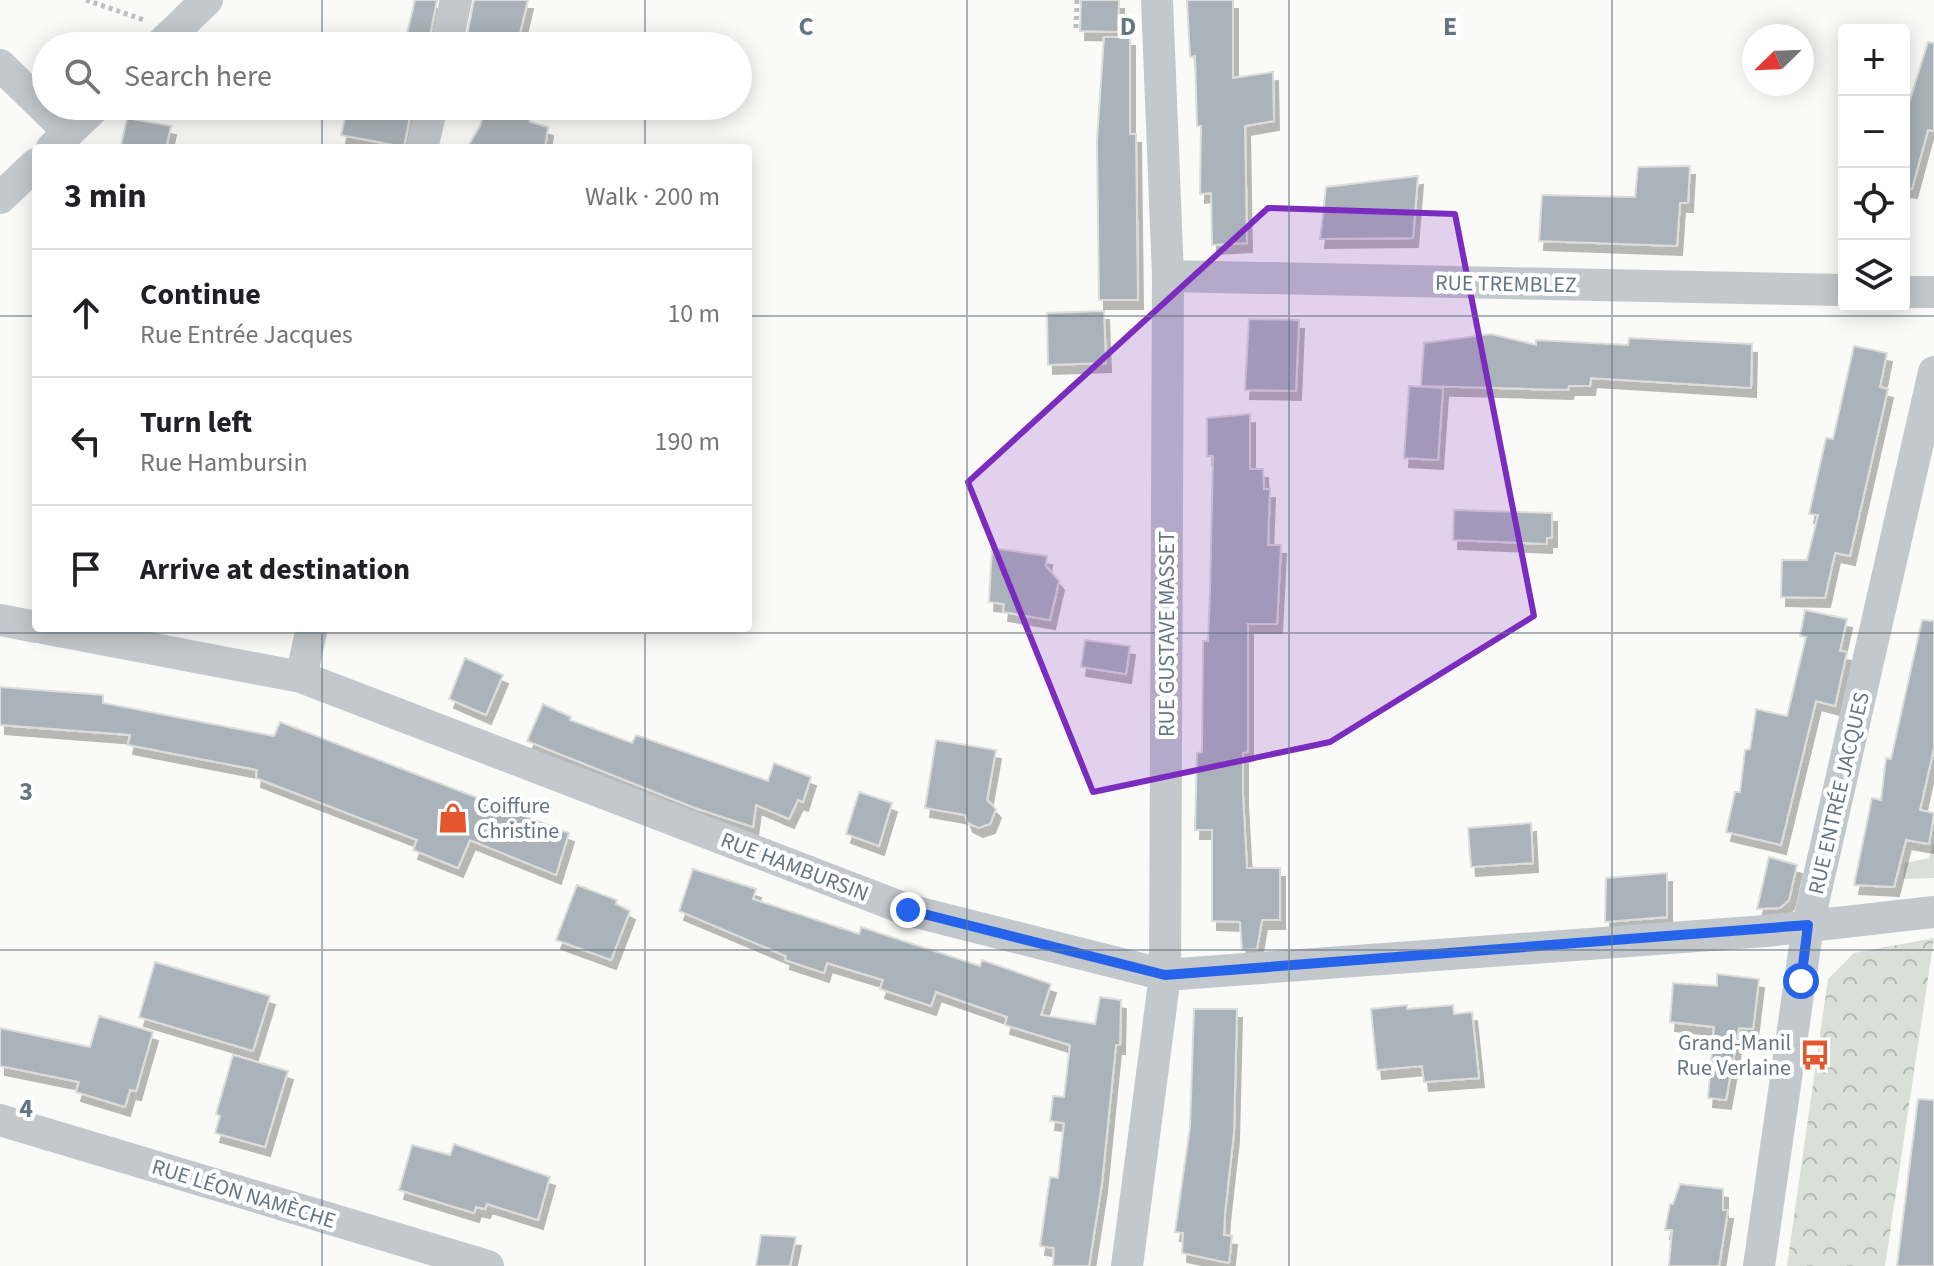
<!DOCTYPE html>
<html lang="en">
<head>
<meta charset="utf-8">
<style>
  body { margin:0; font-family:"Source Sans 3",sans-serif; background:#f2f2f2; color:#202124 }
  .controls { position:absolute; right:24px; top:24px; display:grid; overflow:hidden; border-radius:8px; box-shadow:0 4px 20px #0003 }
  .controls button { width:72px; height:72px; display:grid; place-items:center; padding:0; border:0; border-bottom:2px solid #e0e0e0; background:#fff; color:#202124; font:40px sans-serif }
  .compass { position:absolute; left:1742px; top:24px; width:72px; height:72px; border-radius:50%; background:#fff; box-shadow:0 4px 20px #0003; rotate:247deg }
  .stop { position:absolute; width:24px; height:24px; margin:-18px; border:6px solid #2563eb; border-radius:50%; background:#fff }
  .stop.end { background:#2563eb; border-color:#fff; box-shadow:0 2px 8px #0008 }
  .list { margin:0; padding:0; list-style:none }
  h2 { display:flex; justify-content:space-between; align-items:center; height:104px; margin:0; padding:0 32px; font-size:34px }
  h2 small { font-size:26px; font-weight:400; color:#757577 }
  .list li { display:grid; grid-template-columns:52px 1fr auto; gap:24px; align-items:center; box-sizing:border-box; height:128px; padding:0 32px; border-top:2px solid #e0e0e0 }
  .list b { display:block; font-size:30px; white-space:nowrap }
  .list p { margin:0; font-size:26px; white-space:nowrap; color:#757577 }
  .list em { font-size:26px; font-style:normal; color:#757577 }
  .icon { flex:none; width:44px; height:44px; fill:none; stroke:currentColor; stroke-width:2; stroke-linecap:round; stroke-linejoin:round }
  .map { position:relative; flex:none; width:1934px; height:1266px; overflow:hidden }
  .search { position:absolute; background:#fff; box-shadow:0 4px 20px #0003; left:32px; top:32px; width:720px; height:88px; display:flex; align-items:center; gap:20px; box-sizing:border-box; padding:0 28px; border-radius:44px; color:#757577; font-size:30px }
  .panel { position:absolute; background:#fff; box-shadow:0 4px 20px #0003; left:32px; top:144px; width:720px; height:488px; border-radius:8px }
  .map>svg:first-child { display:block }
  .park { fill:url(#park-crowns) }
  .garden { fill:#dadfd7 }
  .building { fill:#aab3b9; stroke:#dcdcda; stroke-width:2; filter:url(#shadow) }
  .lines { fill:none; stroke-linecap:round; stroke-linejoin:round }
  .path { stroke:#bbbfc2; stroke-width:5; stroke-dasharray:4 4; stroke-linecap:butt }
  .minor { stroke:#c3c8cc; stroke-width:32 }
  .route { stroke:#2563eb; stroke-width:10 }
  .marked { fill:#7b2cbf; fill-opacity:0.2; stroke:#7b2cbf; stroke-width:6; stroke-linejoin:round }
  .grid { fill:none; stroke:#657683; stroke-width:2; stroke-opacity:0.55 }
  .labels { text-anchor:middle; stroke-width:8; stroke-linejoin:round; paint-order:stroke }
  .street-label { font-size:22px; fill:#657683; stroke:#fff }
  .poi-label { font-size:22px; fill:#657683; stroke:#fff; text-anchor:start }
  .grid-label { font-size:26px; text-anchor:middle; font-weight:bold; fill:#657683; stroke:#fff; stroke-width:8; stroke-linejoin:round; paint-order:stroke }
</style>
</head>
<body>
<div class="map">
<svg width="1934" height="1266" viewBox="0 0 1934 1266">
  <defs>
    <pattern id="park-crowns" width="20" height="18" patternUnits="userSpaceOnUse" patternTransform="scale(2)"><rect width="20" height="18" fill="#dadfd7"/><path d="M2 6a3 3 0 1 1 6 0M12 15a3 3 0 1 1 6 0" fill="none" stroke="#b4b9b4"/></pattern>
    <filter id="shadow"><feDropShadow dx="5" dy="9" stdDeviation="0" flood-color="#0004"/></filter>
  </defs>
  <rect width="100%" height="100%" fill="#fafaf8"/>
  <path class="park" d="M1934,938l-49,328h-98l41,-287 26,-26z"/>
  <path class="garden" d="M1934,842v36l-31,1 2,-16 24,-5z"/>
  <path class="building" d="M415,0h22l-9,46h-24z
    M474,0h54l-11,46h-52z
    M1081,0h38l-1,32 -38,-1z
    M1187,0h46v78l40,-6 1,49 -29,5 2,117 -35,2 -1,-52 -11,1 1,-68h-4l-2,-70 -5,1z
    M1104,37h26v97h6l2,166h-39l-2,-159z
    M1928,42l6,1v88l-6,-1 -16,59 -8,-1v-69z
    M348,106h64l-8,41 -63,-12z
    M484,112l24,1 6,5 15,-2 1,6 18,5 -3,21h-78l13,-22z
    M127,118l44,8 -5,22 -45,-3z
    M1690,166l-2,37h-8l-3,43 -138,-5 3,-46 93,2 3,-30z
    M1418,176l-5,62 -93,1 6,-52z
    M1104,311l2,52 -58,2 -1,-52z
    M1249,319l50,1 -3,71 -51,-1z
    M1491,334l45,11v-5l92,5 1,-7 123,6 -1,44 -160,-10 -1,8h-21l-1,4 -147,-4 3,-43z
    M1854,346l33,7 -7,34 8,2 -38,167 -15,-3 -10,45 -44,-1 1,-37h25l11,-45 -9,-1 17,-76 7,1z
    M1409,386l34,2 -5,72 -34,-2z
    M1250,414v55h13l1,20h6l-2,56h13l-4,79h-29v128l-5,1v43l4,72h33v52h-18l-5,29 -15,1 -2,-28 -28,-1v-91h-17l2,-77 5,-1 1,-111h5l2,-48 3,-137h-6v-38z
    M1454,510l98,3v25h-5v6l-94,-4z
    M992,548l55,8 -1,10 13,15 -9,39 -47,-8 1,-8 -15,-2z
    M1805,610l42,9 -7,32 7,1 -12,54 -19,-5 -35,144 -55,-13 9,-40h5l5,-42 5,-1 6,-40 31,7 19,-79 -6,-1z
    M1922,620l12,1v127l-14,62 14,3 -5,31 -23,-4 -12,47 -40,-2 18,-87 9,2 5,-42 5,1z
    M1085,640l45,6 -4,28 -45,-7z
    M465,658l38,17 -17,40 -37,-16z
    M0,687l103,8v8l171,33 6,-14 289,111 -13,42 -86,-35 -12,28 -45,-18 4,-10 -161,-62 1,-8 -129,-25 2,-10 -130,-10z
    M543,704l28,13 -1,3 62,23 4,-8 132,46 6,-18 37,14 -8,25 -5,-2 -9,19 -33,-14 -3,22 -58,-19 -168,-67z
    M936,740l60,10 -9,50 9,9 -6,15 -12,4 -10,-5 -3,-8 -40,-7z
    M859,792l33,11 -13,43 -33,-12z
    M1531,823l2,40 -62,4 -3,-39z
    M1769,857l28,8 -8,35 -9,8 -23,1z
    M693,869l63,20 -3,10 106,35 2,-7 119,39 2,-6 69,24 -10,31 54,9 5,-27 21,3 -1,45h-4l-14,138 -13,83h-36l1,-18 -14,-2 10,-69 8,1 6,-55 -14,-2 3,-25 11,1 6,-52 -65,-20 2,-8 -71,-25 -5,14 -51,-17 3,-9 -56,-17 -3,10 -39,-13 1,-4 -107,-45z
    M1667,873v44l-62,5 1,-44z
    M577,885l40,15 -1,4 14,7 -19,49 -55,-20z
    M155,962l115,34 -17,55 -114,-34z
    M1717,974l42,5 -6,50 -14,-1 -13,72 -18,-2 6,-71 -44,-5 3,-39 44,3z
    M1407,1005v4l46,-4 1,9 18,-2 7,66 -55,4 -2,-16 -45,4 -6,-61z
    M1194,1009h43l-3,123 -9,81 -1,22 8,1 -3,27 -47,-10 1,-20 -8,-1 15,-105z
    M99,1016l54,16 -17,59 -6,-1 -5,17 -49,-15 3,-10 -79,-16v-38l90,19z
    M233,1055l55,16 -23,76 -50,-14 5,-17 -4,-2z
    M1918,1099l16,1v166h-37z
    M454,1144l96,33 -12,43 -51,-16 -2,5 -9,-2 -2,6 -75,-23 13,-45 38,10z
    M1680,1184l43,5v21h5l-9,56h-50l3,-36h-7l5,-26h3z
    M761,1235l35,2 -6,29h-34z"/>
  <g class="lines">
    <path class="path" d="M86,0l58,20
      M1076,28l1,-28"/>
    <path class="minor" d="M159,46l48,-46
      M446,46l10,-46
      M0,65l69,67
      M52,148l44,-42
      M422,148l10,-42
      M0,198l36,-34
      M1168,276l676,14
      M1904,292h30
      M0,620l36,7
      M43,628l258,49 607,233 257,65 601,-44 168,-19
      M301,677l11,-49
      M0,1120l488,146
      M1127,1266l38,-291 3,-699 -11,-276
      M1759,1266l49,-341 126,-553"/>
  </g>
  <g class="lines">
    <path class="route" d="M908,910l257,65 643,-50 -7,56"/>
  </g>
  <path class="marked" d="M1268,208l187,6 79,402 -204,126 -237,50 -125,-310z"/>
  <path class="grid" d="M322,0v46M645,0v46M967,0v1266M1289,0v1266M1612,0v1266M322,106v42M645,106v42M0,316h36M748,316h1186M322,628v638M645,628v638M0,633h1934M0,950h1934"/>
  <defs>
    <g id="shop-bare" transform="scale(2.4)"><path d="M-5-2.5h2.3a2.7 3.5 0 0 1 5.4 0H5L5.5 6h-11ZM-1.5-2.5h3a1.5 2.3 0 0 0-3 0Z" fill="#e4572e" stroke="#fff" stroke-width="2.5" paint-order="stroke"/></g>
    <g id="bus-bare" transform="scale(2.4)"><path d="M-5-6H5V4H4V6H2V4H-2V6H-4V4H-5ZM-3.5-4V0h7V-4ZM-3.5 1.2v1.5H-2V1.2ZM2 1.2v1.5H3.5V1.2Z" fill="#e4572e" stroke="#fff" stroke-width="2.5" paint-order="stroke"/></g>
  </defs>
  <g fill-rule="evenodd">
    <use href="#shop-bare" x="453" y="818"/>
    <use href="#bus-bare" x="1815" y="1055"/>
  </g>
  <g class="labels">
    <g class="street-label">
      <text transform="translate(1506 283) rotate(1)" y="8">RUE TREMBLEZ</text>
      <text transform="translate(1166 634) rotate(-90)" y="8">RUE GUSTAVE MASSET</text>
      <text transform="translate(1838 793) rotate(-77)" y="8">RUE ENTRÉE JACQUES</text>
      <text transform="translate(795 866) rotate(21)" y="8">RUE HAMBURSIN</text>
      <text transform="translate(244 1193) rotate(17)" y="8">RUE LÉON NAMÈCHE</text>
    </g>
    <g class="poi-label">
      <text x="477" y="813">Coiffure<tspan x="477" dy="25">Christine</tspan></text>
      <text x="1791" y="1050" text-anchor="end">Grand-Manil<tspan x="1791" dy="25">Rue Verlaine</tspan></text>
    </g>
  </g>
  <g class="grid-label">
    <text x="806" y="35">C</text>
    <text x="1128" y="35">D</text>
    <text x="1450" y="35">E</text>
    <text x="26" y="800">3</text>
    <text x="26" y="1117">4</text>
  </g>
</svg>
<div class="controls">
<button>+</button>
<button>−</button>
<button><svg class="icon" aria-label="locate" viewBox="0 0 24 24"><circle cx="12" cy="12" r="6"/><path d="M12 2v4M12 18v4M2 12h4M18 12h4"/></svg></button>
<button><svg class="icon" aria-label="layers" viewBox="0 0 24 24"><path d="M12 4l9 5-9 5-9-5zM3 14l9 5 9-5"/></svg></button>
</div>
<svg class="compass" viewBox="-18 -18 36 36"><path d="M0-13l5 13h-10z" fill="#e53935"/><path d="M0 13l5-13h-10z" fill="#757577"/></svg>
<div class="stop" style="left:1801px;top:981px"></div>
<div class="stop end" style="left:908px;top:910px"></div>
<div class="search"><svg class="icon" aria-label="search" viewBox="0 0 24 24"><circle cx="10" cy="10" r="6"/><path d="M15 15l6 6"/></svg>Search here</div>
<section class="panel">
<h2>3 min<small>Walk · 200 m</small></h2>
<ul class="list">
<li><svg class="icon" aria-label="ahead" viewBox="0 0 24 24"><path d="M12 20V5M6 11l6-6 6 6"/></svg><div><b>Continue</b><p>Rue Entrée Jacques</p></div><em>10 m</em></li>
<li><svg class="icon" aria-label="left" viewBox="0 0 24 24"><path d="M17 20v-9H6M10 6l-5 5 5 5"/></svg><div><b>Turn left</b><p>Rue Hambursin</p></div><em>190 m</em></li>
<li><svg class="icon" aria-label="arrive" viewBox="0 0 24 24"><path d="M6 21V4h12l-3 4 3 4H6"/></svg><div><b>Arrive at destination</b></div></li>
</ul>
</section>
</div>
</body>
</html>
